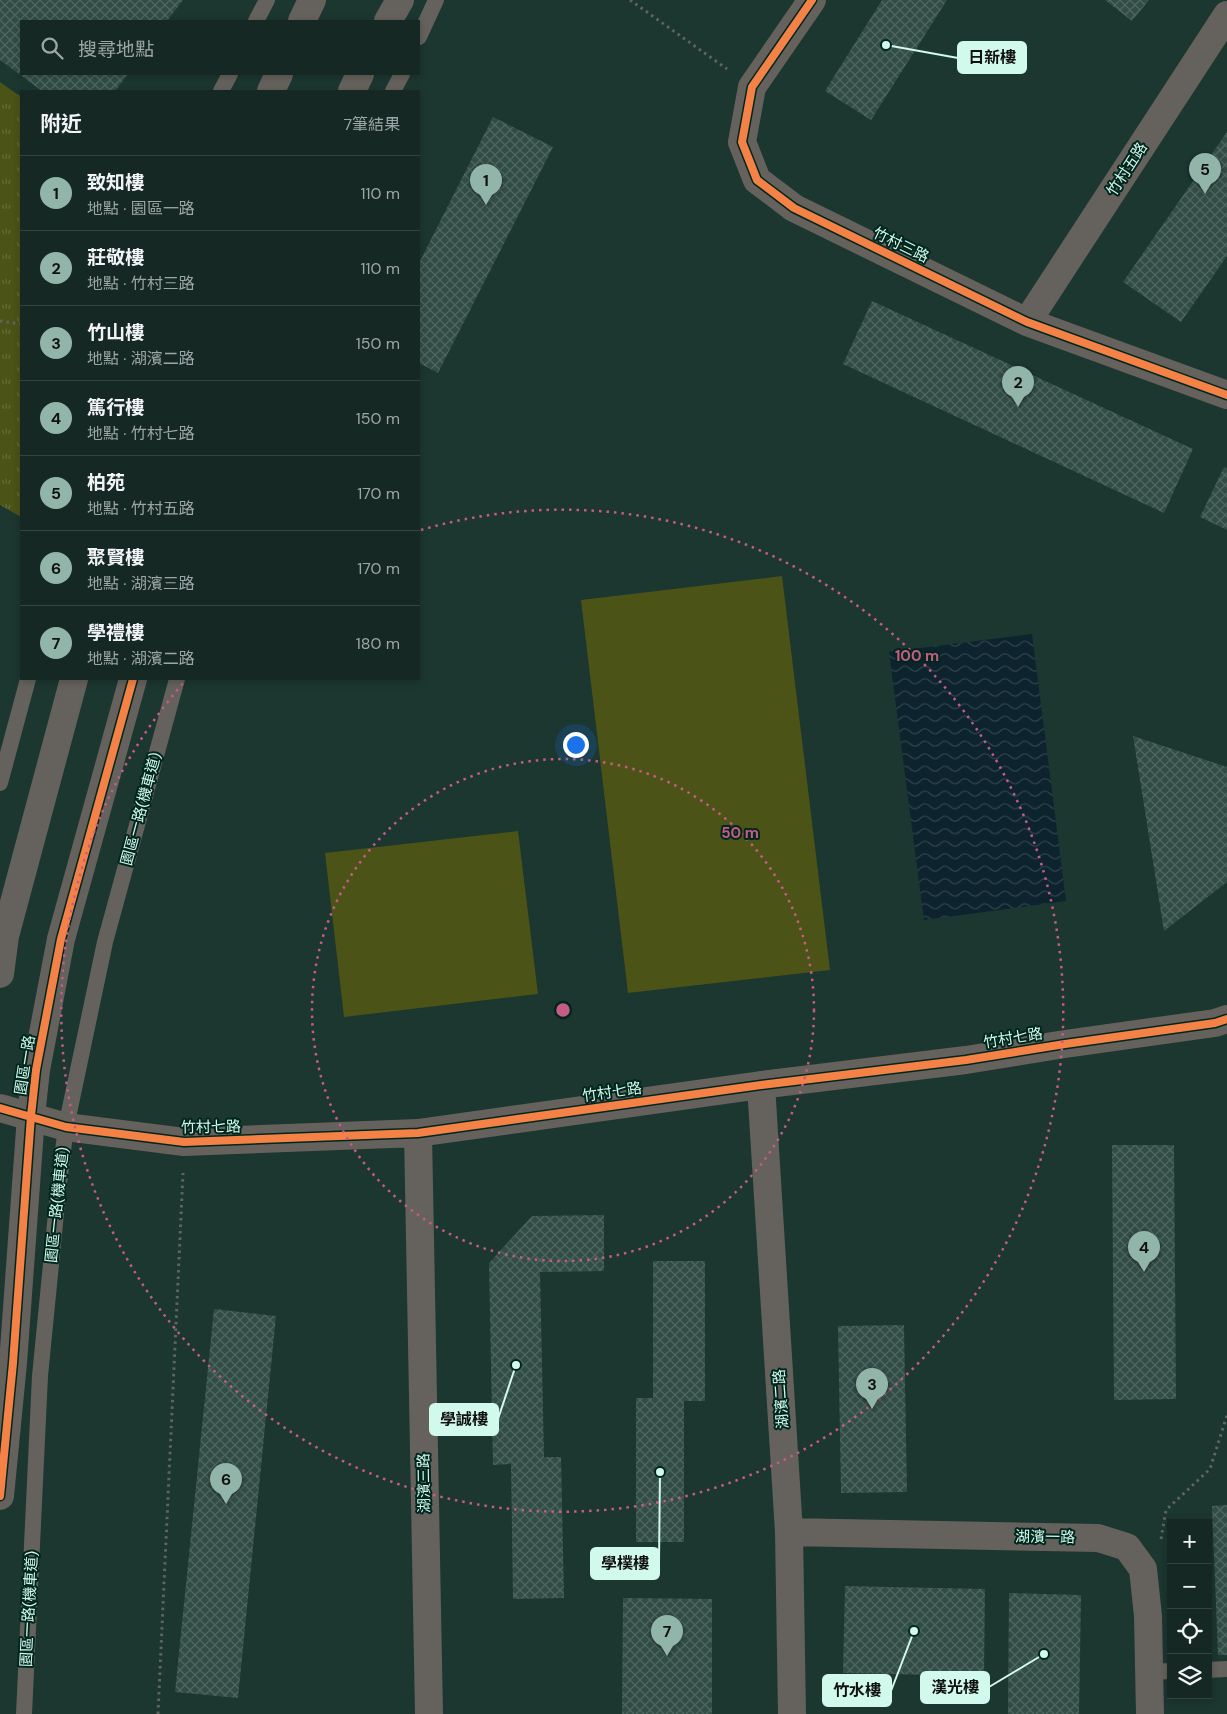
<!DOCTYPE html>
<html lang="zh-TW">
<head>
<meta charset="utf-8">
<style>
  body { margin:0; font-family:"DM Sans","Noto Sans TC",sans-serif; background:#223431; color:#f1f3f6 }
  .controls { position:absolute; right:15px; bottom:15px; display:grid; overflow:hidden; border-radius:0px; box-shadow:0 2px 8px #0003 }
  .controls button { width:45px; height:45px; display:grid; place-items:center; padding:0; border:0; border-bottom:1px solid #344441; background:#152824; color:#f1f3f6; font:25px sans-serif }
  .you { position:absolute; left:575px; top:744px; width:18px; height:18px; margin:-12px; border:4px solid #fff; border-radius:50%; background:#1a73e8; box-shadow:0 0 0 8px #1a73e833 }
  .badge { display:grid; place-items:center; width:32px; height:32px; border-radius:50%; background:#92b5aa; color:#111; font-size:16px; font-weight:700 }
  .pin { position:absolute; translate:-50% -41px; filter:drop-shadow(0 1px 2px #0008) }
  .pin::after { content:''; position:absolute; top:26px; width:18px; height:15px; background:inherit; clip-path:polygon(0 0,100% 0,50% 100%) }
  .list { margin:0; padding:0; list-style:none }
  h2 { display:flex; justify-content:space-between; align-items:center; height:65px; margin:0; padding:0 20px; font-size:21px }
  h2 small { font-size:16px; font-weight:400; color:#9da6a6 }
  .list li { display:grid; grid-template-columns:32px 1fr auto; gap:15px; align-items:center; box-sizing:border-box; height:75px; padding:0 20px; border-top:1px solid #344441 }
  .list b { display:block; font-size:19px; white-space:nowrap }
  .list p { margin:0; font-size:16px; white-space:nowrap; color:#9da6a6 }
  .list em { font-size:16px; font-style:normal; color:#9da6a6 }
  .icon { flex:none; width:28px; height:28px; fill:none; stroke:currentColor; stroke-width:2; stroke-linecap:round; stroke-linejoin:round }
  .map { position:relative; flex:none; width:1227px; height:1714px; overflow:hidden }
  .search { position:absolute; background:#152824; box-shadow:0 2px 8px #0003; left:20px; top:20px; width:400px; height:55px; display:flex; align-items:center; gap:12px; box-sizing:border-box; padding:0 18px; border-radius:0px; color:#9da6a6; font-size:19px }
  .panel { position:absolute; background:#152824; box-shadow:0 2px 8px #0003; left:20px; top:90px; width:400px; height:590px; border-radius:0px }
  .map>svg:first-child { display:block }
  .grass { fill:url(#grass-tufts) }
  .garden { fill:#4c5317 }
  .water { fill:url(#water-waves) }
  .building { fill:url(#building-cross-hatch) }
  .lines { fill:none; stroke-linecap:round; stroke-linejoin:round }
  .path { stroke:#5f645f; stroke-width:3; stroke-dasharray:2.5 4; stroke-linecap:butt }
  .service { stroke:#65615c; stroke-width:16 }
  .minor { stroke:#65615c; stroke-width:28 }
  .tertiary { stroke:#65615c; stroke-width:28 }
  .cycleway-casing { stroke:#01261d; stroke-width:11 }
  .cycleway { stroke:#f48246; stroke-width:8 }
  .ring { fill:none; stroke:#c65c86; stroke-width:2.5; stroke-dasharray:2.5 5 }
  .labels { text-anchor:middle; stroke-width:4; stroke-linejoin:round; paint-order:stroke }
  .street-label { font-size:15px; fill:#d1f9ec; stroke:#01261d }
  .centre { fill:#c65c86; stroke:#01261d; stroke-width:2.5 }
  .ring-label { font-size:15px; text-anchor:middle; font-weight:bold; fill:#c65c86; stroke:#01261d; stroke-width:4; stroke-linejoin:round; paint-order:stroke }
  .leader { fill:none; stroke:#d1f9ec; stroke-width:2 }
  .callout-dot { fill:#d1f9ec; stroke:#01261d; stroke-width:2 }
  .callout { fill:#d1f9ec; stroke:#d1f9ec; stroke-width:2 }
  .callout-label { font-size:16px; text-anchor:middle; font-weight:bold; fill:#111 }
</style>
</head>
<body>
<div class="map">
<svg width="1227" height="1714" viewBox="0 0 1227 1714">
  <defs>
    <pattern id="grass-tufts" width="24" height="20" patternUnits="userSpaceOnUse" patternTransform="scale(1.25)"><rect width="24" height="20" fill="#4c5317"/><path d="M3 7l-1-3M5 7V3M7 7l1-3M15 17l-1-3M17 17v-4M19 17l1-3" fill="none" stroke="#656c39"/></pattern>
    <pattern id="water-waves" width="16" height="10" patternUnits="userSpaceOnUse" patternTransform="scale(1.25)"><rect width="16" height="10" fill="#0d232d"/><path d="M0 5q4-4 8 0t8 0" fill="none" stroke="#2f444c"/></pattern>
    <pattern id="building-cross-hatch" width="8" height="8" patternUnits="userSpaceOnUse" patternTransform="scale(1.25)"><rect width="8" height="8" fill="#324c46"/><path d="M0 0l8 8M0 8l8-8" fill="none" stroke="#4f6761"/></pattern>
  </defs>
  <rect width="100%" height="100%" fill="#1c3630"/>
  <path class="grass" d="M0,82l21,15v420l-21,-12z"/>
  <path class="garden" d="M782,576l48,394 -202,23 -47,-393z
    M518,831l20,163 -194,23 -19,-164z"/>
  <path class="water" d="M1032,634l34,267 -142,19 -35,-268z"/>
  <path class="building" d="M0,0h183l-16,21h-146v53h107l-13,17h-73l-42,-31z
    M882,0h65l-76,120 -46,-29z
    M1105,0h44l-17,21z
    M493,117l60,30 -115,226 -19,-10v-100z
    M1227,132v124l-46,66 -58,-40z
    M872,301l321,148 -29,64 -321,-149z
    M1224,467l3,1v62l-27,-13z
    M1133,736l94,31v115l-63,49z
    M1112,1145h62l2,254 -62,1z
    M604,1215v56l-64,1 4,185h17l3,141 -51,1 -2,-135 -18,1 -4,-202 43,-47z
    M653,1261h52v140h-21v141h-48v-144h17z
    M214,1309l62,7 -38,382 -63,-6z
    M904,1325l3,167 -66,1 -3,-167z
    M1227,1505v150h-9l-6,-149z
    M845,1586l140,3 -1,87 -141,-3z
    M1009,1593l72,2 -2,119h-71z
    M623,1598l89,1v115h-90z"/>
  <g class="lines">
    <path class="path" d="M630,0l97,69
      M0,321l21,3
      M1161,1539l5,-29 44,-41 17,-54
      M158,1714l25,-541"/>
    <path class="service" d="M256,21l11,-21
      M419,37l17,-37
      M221,91l9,-17
      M393,91l9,-17
      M0,783l28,-104
      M1208,1670l19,-1
      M1150,1672l21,-1
      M24,1714l16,-338 19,-193 7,-56 39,-185 72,-263"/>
    <path class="minor" d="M812,0l-60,87 -10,55 15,38 37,28 233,114 200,73
      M1027,322l200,-307
      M761,1085l28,447 3,182
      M0,1108l66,19 118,15 234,-9 343,-48 205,-25 99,-16 150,-21 12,-4
      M418,1133l11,581
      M789,1532l309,6 29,9 16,22 5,47 2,98"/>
    <path class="tertiary" d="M302,21l10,-21
      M388,21l12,-21
      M271,91l8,-17
      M352,91l8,-17
      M0,974l5,-38 69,-257
      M0,1496l13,-133 18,-247 5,-46 25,-131 72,-260"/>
    <g class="cycleway-casing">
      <path id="cycleway" d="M812,0l-60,87 -10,55 15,38 37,28 233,114 200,73
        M0,1108l66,19 118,15 234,-9 343,-48 205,-25 99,-16 150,-21 12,-4
        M0,1496l13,-133 18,-247 5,-46 25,-131 72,-260"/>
    </g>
    <use href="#cycleway" class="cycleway"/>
  </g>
  <g class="ring">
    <circle cx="563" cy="1010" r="251"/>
    <path d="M421 530A501 501 0 1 1 185 681"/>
  </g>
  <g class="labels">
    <g class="street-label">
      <text transform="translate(1127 169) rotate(-57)" y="5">竹村五路</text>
      <text transform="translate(901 245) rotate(26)" y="5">竹村三路</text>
      <text transform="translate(141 809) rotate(-75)" y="5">園區一路(機車道)</text>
      <text transform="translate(1013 1038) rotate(-9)" y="5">竹村七路</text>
      <text transform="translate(25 1065) rotate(-81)" y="5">園區一路</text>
      <text transform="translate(612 1092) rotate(-8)" y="5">竹村七路</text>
      <text transform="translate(211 1127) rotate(-1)" y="5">竹村七路</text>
      <text transform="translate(57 1205) rotate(-84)" y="5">園區一路(機車道)</text>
      <text transform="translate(781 1399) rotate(-94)" y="5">湖濱二路</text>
      <text transform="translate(424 1483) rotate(-91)" y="5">湖濱三路</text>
      <text transform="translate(1045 1537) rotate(1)" y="5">湖濱一路</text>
      <text transform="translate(29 1609) rotate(-87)" y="5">園區一路(機車道)</text>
    </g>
  </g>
  <circle cx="563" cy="1010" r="8" class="centre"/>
  <g class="ring-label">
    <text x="917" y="661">100 m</text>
    <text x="740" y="838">50 m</text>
  </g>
  <path class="leader" d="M886 45L958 58M516 1365L498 1419M660 1472L659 1563M1044 1654L989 1687M914 1631L891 1691"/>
  <g class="callout-dot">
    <circle cx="886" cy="45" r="5"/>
    <circle cx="516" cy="1365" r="5"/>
    <circle cx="660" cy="1472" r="5"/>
    <circle cx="1044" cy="1654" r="5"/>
    <circle cx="914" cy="1631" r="5"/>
  </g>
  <g class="callout">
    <rect x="958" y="42" width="68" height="31" rx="5"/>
    <rect x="430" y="1404" width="68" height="31" rx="5"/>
    <rect x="591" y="1548" width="68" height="31" rx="5"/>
    <rect x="921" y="1672" width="68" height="31" rx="5"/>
    <rect x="823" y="1675" width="68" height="31" rx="5"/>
  </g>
  <g class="callout-label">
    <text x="992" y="63">日新樓</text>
    <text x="464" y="1425">學誠樓</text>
    <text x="625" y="1569">學樸樓</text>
    <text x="955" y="1693">漢光樓</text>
    <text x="857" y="1696">竹水樓</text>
  </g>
</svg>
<div class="controls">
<button>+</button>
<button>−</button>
<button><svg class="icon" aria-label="locate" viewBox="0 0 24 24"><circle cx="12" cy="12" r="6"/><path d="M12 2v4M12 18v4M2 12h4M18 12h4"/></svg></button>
<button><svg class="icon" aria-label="layers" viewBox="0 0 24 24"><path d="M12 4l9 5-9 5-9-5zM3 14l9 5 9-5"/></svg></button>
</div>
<div class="you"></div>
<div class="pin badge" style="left:486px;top:205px">1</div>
<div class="pin badge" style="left:1018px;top:407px">2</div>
<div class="pin badge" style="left:872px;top:1409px">3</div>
<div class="pin badge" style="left:1144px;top:1272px">4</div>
<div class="pin badge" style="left:1205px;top:194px">5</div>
<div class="pin badge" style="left:226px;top:1504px">6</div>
<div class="pin badge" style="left:667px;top:1656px">7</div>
<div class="search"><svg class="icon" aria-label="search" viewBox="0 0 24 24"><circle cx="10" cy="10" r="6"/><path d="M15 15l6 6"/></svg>搜尋地點</div>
<section class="panel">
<h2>附近<small>7筆結果</small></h2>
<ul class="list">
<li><span class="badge">1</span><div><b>致知樓</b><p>地點 · 園區一路</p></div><em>110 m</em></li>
<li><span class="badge">2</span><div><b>莊敬樓</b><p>地點 · 竹村三路</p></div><em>110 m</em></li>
<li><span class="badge">3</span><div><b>竹山樓</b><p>地點 · 湖濱二路</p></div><em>150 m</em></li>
<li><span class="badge">4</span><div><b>篤行樓</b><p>地點 · 竹村七路</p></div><em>150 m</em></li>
<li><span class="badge">5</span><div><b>柏苑</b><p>地點 · 竹村五路</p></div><em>170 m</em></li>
<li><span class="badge">6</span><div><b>聚賢樓</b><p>地點 · 湖濱三路</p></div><em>170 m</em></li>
<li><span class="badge">7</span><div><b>學禮樓</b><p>地點 · 湖濱二路</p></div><em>180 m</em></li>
</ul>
</section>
</div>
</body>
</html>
